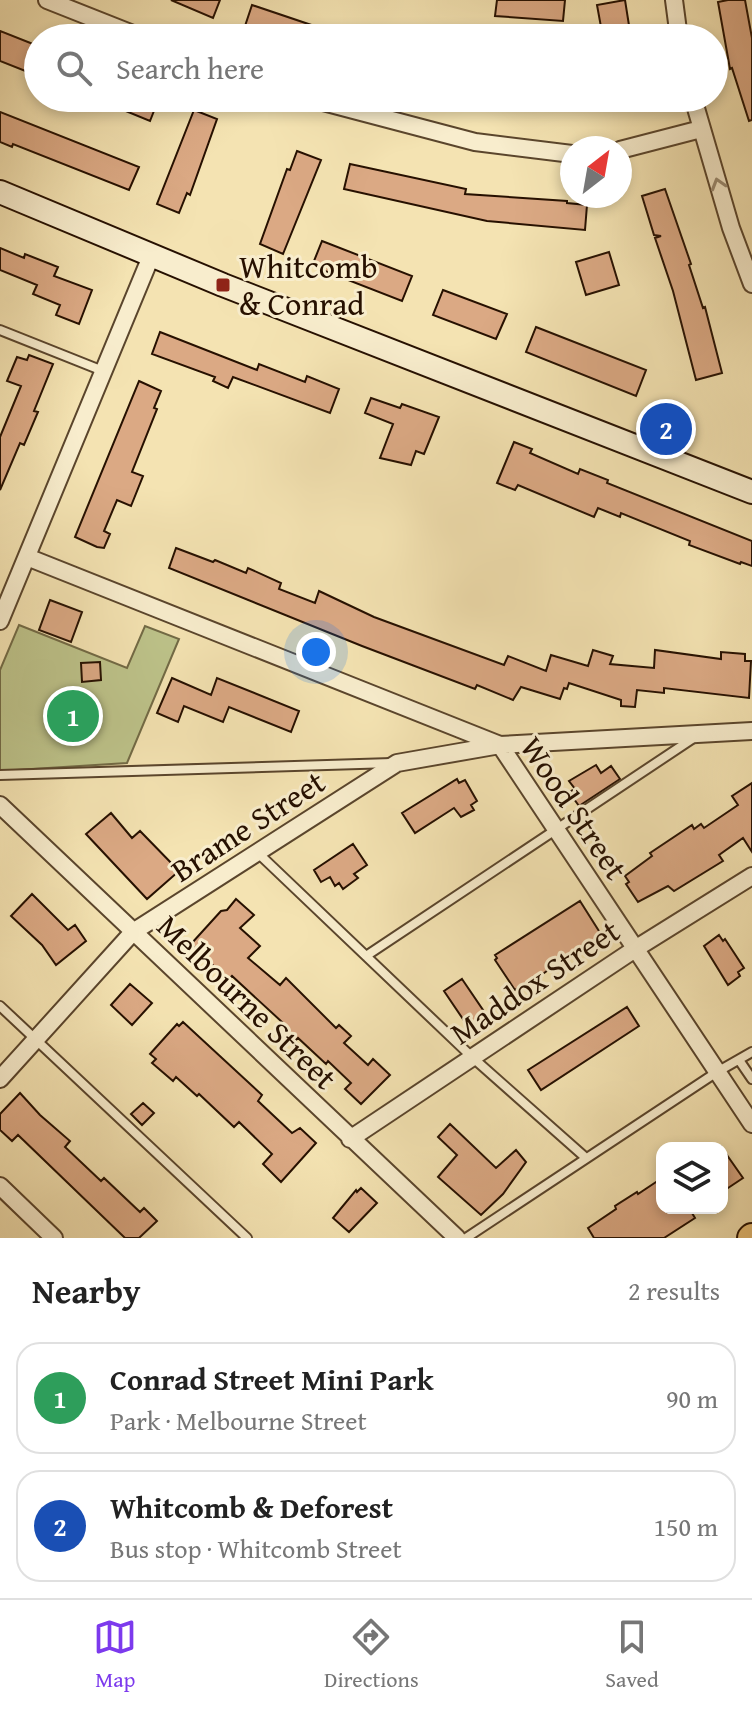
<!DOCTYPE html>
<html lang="en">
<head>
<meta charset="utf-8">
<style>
  body { margin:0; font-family:"Gentium Book Plus",serif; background:#f2f2f2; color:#222 }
  .controls { position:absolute; right:24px; bottom:24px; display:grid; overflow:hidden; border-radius:16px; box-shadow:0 4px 12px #0003 }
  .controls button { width:72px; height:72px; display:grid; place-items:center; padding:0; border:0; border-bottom:2px solid #e0e0e0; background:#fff; color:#222; font:40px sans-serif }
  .compass { position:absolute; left:560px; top:136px; width:72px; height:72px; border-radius:50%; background:#fff; box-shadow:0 4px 12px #0003; rotate:31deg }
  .you { position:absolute; left:316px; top:652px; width:28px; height:28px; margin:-20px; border:6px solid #fff; border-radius:50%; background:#1a73e8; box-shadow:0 0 0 12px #1a73e833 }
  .badge { display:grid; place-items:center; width:52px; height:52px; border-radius:50%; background:#7c3aed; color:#fff; font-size:26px; font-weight:700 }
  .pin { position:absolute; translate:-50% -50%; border:4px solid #fff; box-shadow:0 2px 8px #0006 }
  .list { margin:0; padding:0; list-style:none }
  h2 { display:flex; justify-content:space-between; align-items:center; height:104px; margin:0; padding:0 32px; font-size:34px }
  h2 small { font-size:26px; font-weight:400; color:#767676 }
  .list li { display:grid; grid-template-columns:52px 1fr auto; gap:24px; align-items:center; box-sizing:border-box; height:112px; margin:0 16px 16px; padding:0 16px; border:2px solid #e0e0e0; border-radius:24px }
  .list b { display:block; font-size:30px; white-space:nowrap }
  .list p { margin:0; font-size:26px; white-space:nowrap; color:#767676 }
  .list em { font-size:26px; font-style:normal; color:#767676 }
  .icon { flex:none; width:44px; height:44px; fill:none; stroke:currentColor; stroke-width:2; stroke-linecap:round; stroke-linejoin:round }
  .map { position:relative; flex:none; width:752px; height:1238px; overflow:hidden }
  .search { position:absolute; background:#fff; box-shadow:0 4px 12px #0003; left:24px; right:24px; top:24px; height:88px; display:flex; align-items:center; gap:20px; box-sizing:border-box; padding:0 28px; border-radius:44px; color:#767676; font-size:30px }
  .sheet { height:360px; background:#fff }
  nav { display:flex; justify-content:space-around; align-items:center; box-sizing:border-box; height:112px; border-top:2px solid #e0e0e0; background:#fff; font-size:22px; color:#767676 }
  nav a { display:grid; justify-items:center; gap:4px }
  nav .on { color:#7c3aed }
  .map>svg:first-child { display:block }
  .green { fill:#bdc38a; stroke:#726a45; stroke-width:2 }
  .building { fill:#dba984; stroke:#261000; stroke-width:2 }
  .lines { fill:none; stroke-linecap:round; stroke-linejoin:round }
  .lane-casing { stroke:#5a452c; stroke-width:12 }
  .street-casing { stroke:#5a452c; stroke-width:20 }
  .secondary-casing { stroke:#261000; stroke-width:26 }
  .primary-casing { stroke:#261000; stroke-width:30 }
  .lane { stroke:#f8edcd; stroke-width:8 }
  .street { stroke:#f8edcd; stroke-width:16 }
  .secondary { stroke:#f8edcd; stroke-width:22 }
  .primary { stroke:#eac279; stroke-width:26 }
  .oneway { stroke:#9a8a71 }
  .poi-dot { fill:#8f2418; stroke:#f8edcd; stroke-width:3 }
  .labels { text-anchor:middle; stroke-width:6; stroke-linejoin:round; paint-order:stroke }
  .poi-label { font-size:32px; fill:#261000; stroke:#f8edcd; text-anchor:start }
  .street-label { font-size:32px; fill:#261000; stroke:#f8edcd }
</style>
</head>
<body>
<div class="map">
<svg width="752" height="1238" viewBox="0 0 752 1238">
  <rect width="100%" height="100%" fill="#f4e3b2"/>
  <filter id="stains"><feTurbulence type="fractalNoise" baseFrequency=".0025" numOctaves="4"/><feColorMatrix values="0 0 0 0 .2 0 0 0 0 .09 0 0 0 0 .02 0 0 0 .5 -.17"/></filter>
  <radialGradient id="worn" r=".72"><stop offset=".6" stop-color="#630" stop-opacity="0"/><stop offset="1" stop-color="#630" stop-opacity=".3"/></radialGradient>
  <path class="green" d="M19,625l108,43 18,-42 34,13 -52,124 -127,8v-101z"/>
  <path class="building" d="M171,0h49l-7,18z
    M497,0h68l-2,21 -68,-5z
    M625,0l6,38h-28l-6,-33z
    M728,0h17l7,38v82l-3,1 -17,-53 -2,1 -12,-67z
    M252,5l89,30 -1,3h-77l-20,-6z
    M0,31l38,15v30l-38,-15z
    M94,98h65l-9,23z
    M194,110l23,9 -27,76 -3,-2 -8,20 -22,-9z
    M0,112l139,55 -10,23 -116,-46 -1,3 -12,-5z
    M297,151l24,9 -38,94 -23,-10 27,-75 3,1z
    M350,164l116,25 -1,5 102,7v2l20,2 -2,25 -98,-9 -143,-32z
    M665,189l26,75 -2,1 14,43 2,-1 17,66 -26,7 -23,-89 -18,-53 6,-2 -7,-1 -12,-39z
    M322,241l90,35 -10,25 -90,-35z
    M0,248l24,10 1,-4 33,13 -4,9 38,14 -13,34 -23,-9 4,-10 -27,-11 4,-9 -37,-15z
    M609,252l10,33 -33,10 -10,-33z
    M443,290l64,24 -11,25 -63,-24z
    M536,327l110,43 -10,26 -110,-44z
    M160,332l97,38 2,-6 46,18 2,-6 32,13 -9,24 -97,-36 -5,11 -15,-7 2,-4 -63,-23z
    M29,355l24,9 -19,47 4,1 -14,33 -4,-2 -20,47v-53l21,-51 -14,-5 10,-24 10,3z
    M139,381l22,10 -7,17 3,1 -25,63 11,4 -12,30 -14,-6 -13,31 6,3 -6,14 -7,-1 -22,-10z
    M371,398l29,10 2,-4 37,13 -15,37 -8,-3 -5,14 -31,-7 13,-34 -28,-11z
    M514,442l18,7 -2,4 48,21 2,-5 28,11 -1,3 145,58v25l-11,-4 -1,2 -51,-19 1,-4 -69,-28 -1,4 -22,-9 -4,9 -76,-32 -3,5 -18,-7z
    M176,548l37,14 2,-2 31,13 2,-5 33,15 -2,6 36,14 4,-12 55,26 130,48 4,-9 38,15 5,-16 37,11 5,-16 20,6 -3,8 44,4 1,-18 66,9v-7l24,2v7h6l-2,37 -85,-10v5l-27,-3 -2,17 -14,-1v-6l-52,-17 -2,6 -3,-1 -4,11 -39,-12 -8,13 -36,-15 -2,4 -113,-43 -193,-78z
    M50,600l32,12 -11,30 -32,-12z
    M100,662l1,18 -19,2 -1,-19z
    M172,678l39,17 6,-17 82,33 -8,21 -62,-25 -6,15 -39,-16 -6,16 -21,-9z
    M596,765l5,8 10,-7 9,13 -41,27 -10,-14 6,-3 -6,-8z
    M457,779l2,4 6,-3 12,21 -6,4 3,5 -13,7 -7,-9 -39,25 -13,-20z
    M752,783v69l-9,-14 -24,17 4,6 -49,30 -6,-5 -30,16 -12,-18 3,-2 -4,-6 27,-20 -2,-3 42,-28 2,4 7,-5 3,4 34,-23 -6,-9z
    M111,813l21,25 8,-7 39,40 -32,28 -61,-65z
    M353,844l14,21 -13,9 4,4 -15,11 -4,-6 -4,3 -5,-9 -9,5 -7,-12z
    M32,894l36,36 7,-5 11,16 -30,24 -14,-20 -31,-29z
    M236,899l18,16 -14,13 20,18 -12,12 32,27 6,-7 50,50 3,-3 12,11 -7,7 24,22 5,-6 17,16 -29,29 -16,-15 6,-6 -23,-22 -2,3 -28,-26 -3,3 -17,-15 4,-4 -50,-46 -4,4 -37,-36 30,-33 6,-1z
    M580,901l24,38 -17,12 -4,-6 -57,41 -2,-2 -9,6 -20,-30 2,-2 -2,-3z
    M719,935l4,6 2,-2 19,29 -6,4 2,4 -12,9 -24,-39z
    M462,979l21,31 -2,2 4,5 -16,11 -25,-37z
    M130,984l22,19 -20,22 -21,-20z
    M627,1007l12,19 -98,64 -13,-20z
    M183,1022l79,73 -4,6 34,32 8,-5 16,15 -35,39 -18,-18 9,-10 -33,-32 -5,5 -35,-33 -2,2 -21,-19 -3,4 -21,-18 4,-4 -6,-5 27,-30 2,2z
    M20,1093l20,22 30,26 -5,6 36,34 3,-3 36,34 4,-4 13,13 -18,17h-14l-107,-103 -6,6 -12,-11v-16z
    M143,1103l11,10 -12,12 -11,-11z
    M450,1124l46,44 20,-18 10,12 -23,32 -22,21 -43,-38 19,-22 -19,-18z
    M722,1148l21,30 -21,14z
    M662,1178v30h27l6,10 -31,20h-70l-6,-10 28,-19 -1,-3 22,-14 1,2z
    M361,1188l16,15 -28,29 -16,-14 23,-28 1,2z"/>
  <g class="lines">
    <g class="lane-casing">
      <path id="lane" d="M0,330l103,41
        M0,775l392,-12
        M259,854l213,203 114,101
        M366,956l329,-219
        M0,1006l247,232
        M739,1060l13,19
        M466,1238l251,-166 35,-20"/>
    </g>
    <g class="street-casing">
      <path id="street" d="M47,0l96,38
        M674,0l5,38
        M308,98l167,44 97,12
        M693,98l38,130 21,56
        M620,150l81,-21
        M27,557l473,188 252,379
        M0,621l152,-367
        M0,805l457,433
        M0,1079l133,-147 264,-169 103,-18 252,-14
        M350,1139l285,-190 117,-73
        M0,1186l54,52"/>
    </g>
    <g class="secondary-casing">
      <path id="secondary" d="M0,192l223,93 529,207"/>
    </g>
    <g class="primary-casing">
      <path id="primary" d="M751,1238l1,-1"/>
    </g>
    <use href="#lane" class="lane"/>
    <use href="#street" class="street"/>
    <use href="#secondary" class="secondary"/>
    <use href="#primary" class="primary"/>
  </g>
  <defs><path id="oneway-chevron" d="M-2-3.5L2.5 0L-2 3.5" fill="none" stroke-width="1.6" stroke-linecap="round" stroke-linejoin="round" transform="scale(2)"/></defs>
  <use class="oneway" href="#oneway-chevron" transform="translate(718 184) rotate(-107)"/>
  <rect class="poi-dot" x="215" y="277" width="16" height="16" rx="4"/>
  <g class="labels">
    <g class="poi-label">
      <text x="239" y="278">Whitcomb<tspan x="239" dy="37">&amp; Conrad</tspan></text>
    </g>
    <g class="street-label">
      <text transform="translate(574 808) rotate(56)" y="11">Wood Street</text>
      <text transform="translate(248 826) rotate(-33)" y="11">Brame Street</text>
      <text transform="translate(535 982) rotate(-34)" y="11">Maddox Street</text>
      <text transform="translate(247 1002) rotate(44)" y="11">Melbourne Street</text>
    </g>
  </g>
  <rect width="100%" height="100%" filter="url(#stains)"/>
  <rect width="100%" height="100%" fill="url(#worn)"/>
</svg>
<div class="controls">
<button><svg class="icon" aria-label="layers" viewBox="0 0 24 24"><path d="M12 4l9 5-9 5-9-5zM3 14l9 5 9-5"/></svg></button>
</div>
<svg class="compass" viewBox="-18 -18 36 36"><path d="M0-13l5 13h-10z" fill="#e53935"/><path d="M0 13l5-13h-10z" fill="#767676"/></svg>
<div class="you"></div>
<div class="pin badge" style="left:73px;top:716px;background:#2e9e5b">1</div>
<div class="pin badge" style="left:666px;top:429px;background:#1a4fb4">2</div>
<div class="search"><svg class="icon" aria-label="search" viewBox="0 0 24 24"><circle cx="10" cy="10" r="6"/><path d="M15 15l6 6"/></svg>Search here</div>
</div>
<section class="sheet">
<h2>Nearby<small>2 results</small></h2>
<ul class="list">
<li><span class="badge" style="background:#2e9e5b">1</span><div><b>Conrad Street Mini Park</b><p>Park · Melbourne Street</p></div><em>90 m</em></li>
<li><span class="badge" style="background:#1a4fb4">2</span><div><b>Whitcomb &amp; Deforest</b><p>Bus stop · Whitcomb Street</p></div><em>150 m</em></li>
</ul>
</section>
<nav>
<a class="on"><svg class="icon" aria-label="map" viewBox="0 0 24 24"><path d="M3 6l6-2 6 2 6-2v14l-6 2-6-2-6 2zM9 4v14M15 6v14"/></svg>Map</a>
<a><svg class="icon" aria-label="directions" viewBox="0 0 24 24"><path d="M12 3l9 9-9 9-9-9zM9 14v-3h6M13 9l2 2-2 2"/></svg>Directions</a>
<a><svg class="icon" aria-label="saved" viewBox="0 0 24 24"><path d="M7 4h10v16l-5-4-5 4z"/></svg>Saved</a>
</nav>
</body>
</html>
